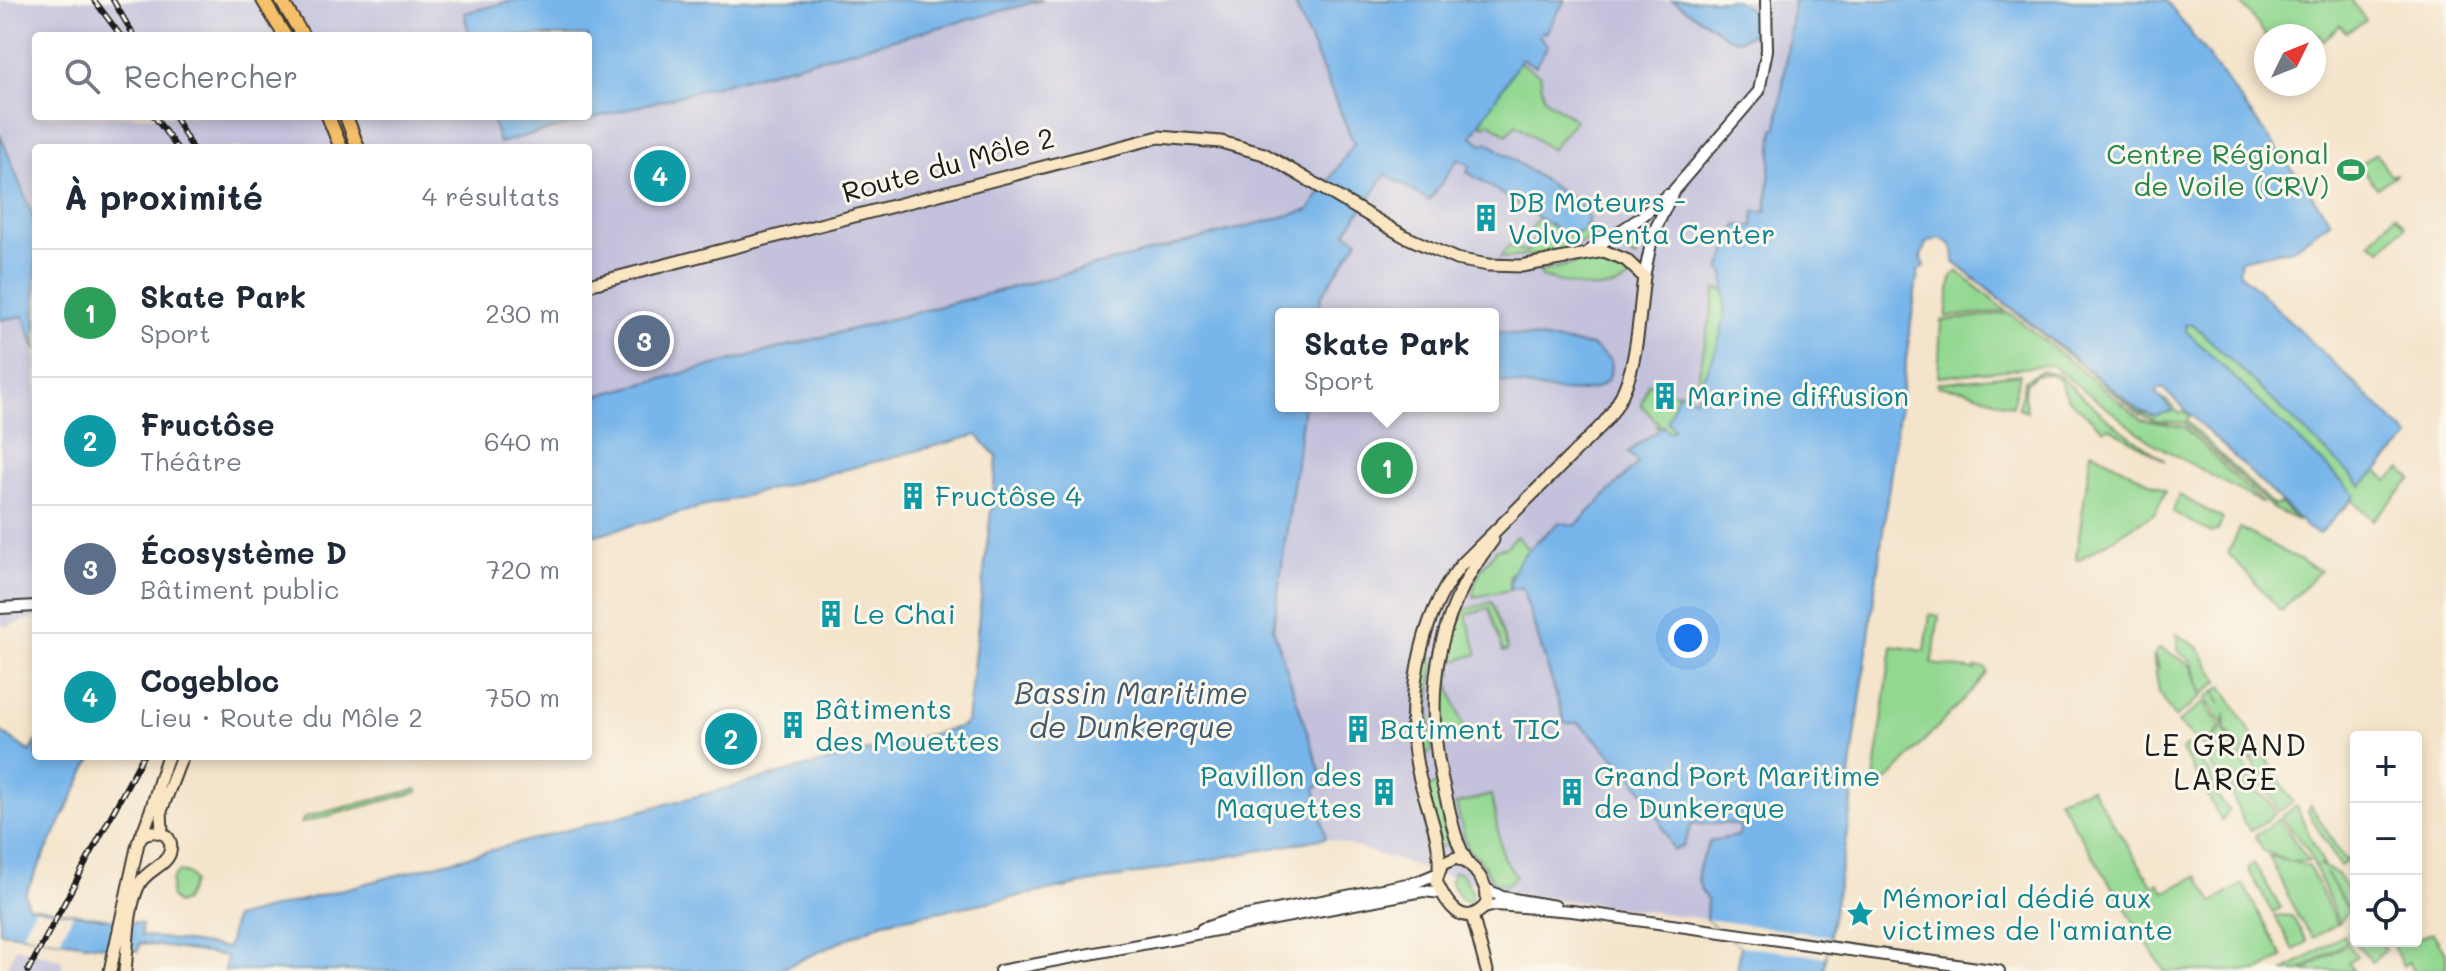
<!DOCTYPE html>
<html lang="fr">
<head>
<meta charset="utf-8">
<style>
  body { margin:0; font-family:Mali,sans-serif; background:#f6f6f7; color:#1f2937 }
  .controls { position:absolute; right:24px; bottom:24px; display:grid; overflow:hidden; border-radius:8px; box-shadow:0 4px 12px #0003 }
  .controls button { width:72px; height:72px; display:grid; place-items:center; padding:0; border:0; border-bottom:2px solid #e0e1e3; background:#fff; color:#1f2937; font:40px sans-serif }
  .compass { position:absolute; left:2254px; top:24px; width:72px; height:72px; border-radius:50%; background:#fff; box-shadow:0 4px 12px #0003; rotate:47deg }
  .you { position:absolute; left:1688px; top:638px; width:28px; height:28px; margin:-20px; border:6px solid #fff; border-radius:50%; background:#1a73e8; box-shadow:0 0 0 12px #1a73e833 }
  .badge { display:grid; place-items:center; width:52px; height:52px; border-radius:50%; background:#db2777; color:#fff; font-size:26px; font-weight:700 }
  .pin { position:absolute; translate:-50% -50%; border:4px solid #fff; box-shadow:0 2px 8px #0006 }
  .popup { position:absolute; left:1275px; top:308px; width:224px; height:104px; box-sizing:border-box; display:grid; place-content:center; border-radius:8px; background:#fff; filter:drop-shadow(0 2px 6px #0005); font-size:26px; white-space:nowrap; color:#747a83 }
  .popup b { font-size:30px; color:#1f2937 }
  .popup::after { content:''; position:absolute; left:50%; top:100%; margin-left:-16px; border:16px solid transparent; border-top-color:#fff }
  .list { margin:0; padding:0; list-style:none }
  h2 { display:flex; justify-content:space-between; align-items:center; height:104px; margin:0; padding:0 32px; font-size:34px }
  h2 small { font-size:26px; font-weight:400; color:#747a83 }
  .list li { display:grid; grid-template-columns:52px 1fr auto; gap:24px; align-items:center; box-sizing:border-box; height:128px; padding:0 32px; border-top:2px solid #e0e1e3 }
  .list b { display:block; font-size:30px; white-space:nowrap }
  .list p { margin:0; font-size:26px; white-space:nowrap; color:#747a83 }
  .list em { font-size:26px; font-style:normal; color:#747a83 }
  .icon { flex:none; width:44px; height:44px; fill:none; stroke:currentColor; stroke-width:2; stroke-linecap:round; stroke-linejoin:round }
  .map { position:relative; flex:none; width:2446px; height:971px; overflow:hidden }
  .search { position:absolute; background:#fff; box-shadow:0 4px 12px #0003; left:32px; top:32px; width:560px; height:88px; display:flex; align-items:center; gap:20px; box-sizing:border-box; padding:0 28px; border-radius:8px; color:#747a83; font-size:30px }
  .panel { position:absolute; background:#fff; box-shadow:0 4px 12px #0003; left:32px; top:144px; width:560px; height:616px; border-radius:8px }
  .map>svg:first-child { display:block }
  .industrial { fill:#c3c1db }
  .green { fill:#93d891; stroke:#587a56; stroke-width:2 }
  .water { fill:#77b5ea; stroke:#4a6883; stroke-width:2 }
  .pier { fill:#f4e4cb }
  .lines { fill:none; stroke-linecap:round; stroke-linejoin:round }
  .tertiary-casing { stroke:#3c3a36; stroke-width:14 }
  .secondary-casing { stroke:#3c3a36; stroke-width:15 }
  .primary-casing { stroke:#3c3a36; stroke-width:16 }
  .tertiary { stroke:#fff; stroke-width:10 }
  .secondary { stroke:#fbe6c4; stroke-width:11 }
  .primary { stroke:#f6c06b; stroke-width:12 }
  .rail-casing { stroke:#1c1c1c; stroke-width:6 }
  .rail { stroke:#fbf7ec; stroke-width:3; stroke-dasharray:9; stroke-linecap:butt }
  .labels { text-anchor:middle; stroke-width:6; stroke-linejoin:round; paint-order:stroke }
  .leisure-label { font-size:28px; fill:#27864d; stroke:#fbf7ec; text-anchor:end }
  .street-label { font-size:28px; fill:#1c1c1c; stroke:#fbf7ec }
  .culture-label { font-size:28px; fill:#0d838f; stroke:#fbf7ec; text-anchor:start }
  .water-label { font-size:30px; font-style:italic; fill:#40596e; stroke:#fbf7ec }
  .neighbourhood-label { font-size:30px; letter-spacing:2px; fill:#1c1c1c; stroke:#fbf7ec }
</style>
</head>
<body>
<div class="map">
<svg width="2446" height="971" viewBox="0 0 2446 971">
  <rect width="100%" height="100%" fill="#fbf7ec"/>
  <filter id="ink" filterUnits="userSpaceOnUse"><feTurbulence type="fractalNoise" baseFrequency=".0125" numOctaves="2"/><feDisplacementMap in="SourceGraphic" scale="16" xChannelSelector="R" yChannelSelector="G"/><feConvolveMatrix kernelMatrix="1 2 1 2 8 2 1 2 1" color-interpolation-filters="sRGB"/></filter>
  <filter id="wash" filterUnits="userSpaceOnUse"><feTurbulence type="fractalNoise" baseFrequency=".006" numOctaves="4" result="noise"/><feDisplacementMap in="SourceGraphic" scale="32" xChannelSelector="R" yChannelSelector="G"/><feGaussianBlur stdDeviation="1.8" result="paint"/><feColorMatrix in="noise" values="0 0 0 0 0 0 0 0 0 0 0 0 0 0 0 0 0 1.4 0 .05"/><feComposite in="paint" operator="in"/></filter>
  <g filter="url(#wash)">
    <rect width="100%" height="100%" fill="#f4e4cb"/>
    <path class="industrial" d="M0,0h516l-52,13 6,23h-434v80h455l8,27 544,-143h250l61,144 -45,66 -721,188v-250h-552v470l-29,8 -7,-1z
      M1565,0h229l-28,212 -42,60 4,40 -28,79 -72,61 10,11 -63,64 -16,-4 -43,41 49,159 14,-1 47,47 26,34 17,42 14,1 10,-23 15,3 26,-3 7,4 -3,9 -28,5 -10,17 8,41 -2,20 -211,-28 -169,-53 -11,-51 9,-3 -51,-156 31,-222h189v-92h-175l3,-18 37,-55 -12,-9 40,-58 44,27 91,-142 14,7 4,-30 3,-6 4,2z
      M16,947l45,13 2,11h-58z"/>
    <path class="green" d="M2239,0h112l15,21 -20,11 -6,-7 -16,16 -7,-8 -5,3h-46z
      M1519,62l21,13 4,23 31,22 -24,30 -35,-26 -9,11 -18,-13 -4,4 -5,-3z
      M2376,153l14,22 7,-1 -20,14 -17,-23z
      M2395,215l10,11 -24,24 -11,-8z
      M1539,218l26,16 21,-6 1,-3 15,9 -48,20 -54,4 8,-12 19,6 10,-17 -7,-5z
      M1646,222l-10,36 -26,-13z
      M1602,257l24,11 5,10c-25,20 -61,6 -89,-1l-3,-5z
      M1954,262l190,152 28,-3 -9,-10 3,-1 14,14 4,-3 6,5 -4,5 88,85 6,-2 19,17 -26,-12 -89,-86 -27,-2 -16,-6z
      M1957,271l49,40 -60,6 6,-41z
      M1716,289l10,1c2,34 -10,70 -30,98z
      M2010,313l132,107 42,7 79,77 -112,-62 -100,-77 -113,12 3,-56z
      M2189,321l157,120 42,40 13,-12 11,10 -39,41 -21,-20 -10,11 -156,-180 -1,-7z
      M2041,371l17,4 56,49 51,37 -57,-34 -4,3 -36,-31 -9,-20 -11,-5 -13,1 -9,9 -2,12 3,15 -9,-3 7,-28z
      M2020,374l-8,32 -50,-17 -25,-3v-3z
      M1648,383l31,11 -4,34 -5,4 -7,-6 -7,1 3,-3 -18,-19z
      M2091,451l75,40 -11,22 -77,47 -2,-2z
      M2179,495l44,24 -5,11 -7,3 -38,-21z
      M2240,528l80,43 -39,40 -53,-58z
      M1516,536l14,15 -21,25 1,14 -36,7c-2,-18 12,-35 23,-48l9,-2z
      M1492,602l16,48 -5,2 -14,-44 -23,7 12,39 -29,9 4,11 -6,3 18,56 5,-1 -5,10 -20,2c-16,-26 2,-109 20,-134z
      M1930,614l9,2 -7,48 43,6 1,-3 10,1 1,6 -100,107 -13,-1 18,-134 33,5z
      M2176,634l22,13 21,34 -16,14 -11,-33 -13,-10z
      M2160,648l31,17 10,32 -26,21 -16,-26 -6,-37 6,14 -4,-16z
      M1430,656l4,3 -5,47 3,44 -8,7 -5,-3 -3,-39 8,-56z
      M2222,686l71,116 -15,10 -4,-12 -12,-13 -13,-39 4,15 -27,-33 -1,-16 -1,12 -18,-27 8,-7 7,12 -6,-12z
      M2204,702l16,24 -15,23 -27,-26z
      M2222,728l18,24 13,36 -24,-1 -18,-20 -5,-17z
      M2187,745l23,29 7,22 12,14 -7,11 -40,-71z
      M1439,784l15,59 -14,4 -15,-59z
      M2091,788l62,98 5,-3 7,9 32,-16 16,26 30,-18 40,73 -23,14h-96l-106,-172z
      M417,789l1,3 -117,31 4,-6z
      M2230,790c21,1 39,1 45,24l-24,17 -8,-10z
      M1491,795l12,62 13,19 -10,9 -12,-3 -16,-25 -10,-7 -12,-46z
      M2310,804l34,55h6l-10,7 -32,-54z
      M2296,806l27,58 -3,1 18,9 14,23 -3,12 -23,-36 23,38 -10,12 -31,-73 -27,-33z
      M2279,819l30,42h-20l-26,-10 -8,-16z
      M2269,856l40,10 28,58 -24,14 -15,-21z
      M2254,863l27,45 -9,4 -24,-43z
      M178,872l11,2 4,8 -9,19 -7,3 -7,-8 2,-17z
      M1454,872l7,1 11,18 -1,10h-9l-12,-19z
      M2274,915l18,1 15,26 -13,8z
      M2356,927v14h25l4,8 -12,14 -26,-30z
      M2433,933l13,21v17h-32l-6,-9 -5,4 -10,-20z
      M2343,935l5,6 -48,30h-15z
      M2348,944l9,12 -9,7 6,8h-51z"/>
    <path class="water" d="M516,0h527l-544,143 -8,-27h97v-80h-118l-6,-23z
      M1293,0h272l-19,33 -4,-2 -3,5 9,9 -12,21 -15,-7 -49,77 12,9 3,-3 95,64 7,13 -7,13 -17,2 -98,-62 3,-6 -12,-7 -29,42 -43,-27 -40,58 12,8 -37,56 -2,13 49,5h-87v92h23l-31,222 51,155 -9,5 11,50 -442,84 -107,49h-552l1,-15 -80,-12 -6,-1 -2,8 -138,-19v-201l30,21 6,-10v14h57l-68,138 3,12 114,18 -1,11 87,13 6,-30 728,-192 5,-4 30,-265 -20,-22 -389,102v-139l721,-188 45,-66z
      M1672,0h63l18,12 -1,22 -14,6 -10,-3z
      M1794,0h372l165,221 -39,28 -51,11 -2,12 171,165 -48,49 -169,-162h-8l1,7 170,164 -37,39 -11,-6 -144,-139h-7l-1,4 17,18 -19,5 -15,-6 -185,-148c3,-13 -3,-21 -16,-24l-12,5 -5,14 4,9 -7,5 -70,520 5,4 -29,176h-87l4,-25 -35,-27 1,-19c-17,-23 -7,-36 3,-59l28,-5 3,-9c-13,-7 -33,0 -48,-4l-10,23 -10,5 -21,-48 -26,-34 -47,-46h-14l-43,-136 -12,3c-2,-30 29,-49 49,-68l16,4 63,-63 -10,-11 35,-26 7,6 4,-3 -7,-8 12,-29 16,6 5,-7 -4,-3c26,-38 32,-72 28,-116l-4,-2 17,-45 16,2 1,-16 12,1 8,-84h3z
      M0,134l36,91v125l-13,-34 -23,4z
      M1493,331l99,15 18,14c11,53 -89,24 -117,20z"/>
    <path class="pier" d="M35,909l38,5 -13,26 -38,-7z
      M1706,919l123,17 -3,21 -85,-11z"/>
  </g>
  <g filter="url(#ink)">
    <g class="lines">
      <g class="tertiary-casing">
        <path id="tertiary" d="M1588,252l52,-34 27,-23
          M1644,277l9,-43 21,-44 85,-99 8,-41 -1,-50
          M0,608l36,-2
          M1486,889l16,8 53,9
          M1484,908l12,-3 76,6 427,60
          M1202,929l30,-10 185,-37 19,-8
          M1000,971l423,-80 19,2"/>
      </g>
      <g class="secondary-casing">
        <path id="secondary" d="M588,285l571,-148 62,5 43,12 140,82 52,23 32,6 33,1 83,-15 22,9 18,17c-7,52 -5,107 -42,148l-141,140c-43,53 -57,141 -43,206 6,30 23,65 21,96
          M162,833l-1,-22 21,-55
          M1456,858c18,5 35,29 30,47 -23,26 -40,-2 -50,-24l6,-17z
          M1469,864c-13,-19 -17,-41 -22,-63 -25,-94 -16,-182 46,-261
          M1472,915l15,56
          M110,971l28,-128c14,-27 19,-58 30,-87
          M125,971c3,-27 2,-64 15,-88 7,-13 27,-18 30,-31 5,-19 -16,-25 -29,-16"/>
      </g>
      <g class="primary-casing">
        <path id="primary" d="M263,0l22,36
          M281,0l22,36
          M328,116l13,32
          M346,116l12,32"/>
      </g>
      <use href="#tertiary" class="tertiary"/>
      <use href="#secondary" class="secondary"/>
      <use href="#primary" class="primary"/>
      <g class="rail-casing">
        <path id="rail" d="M94,0l27,36
          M113,0l21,36
          M154,116l23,32
          M174,116l18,32
          M28,971l115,-215"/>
      </g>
      <use href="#rail" class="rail"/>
    </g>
  </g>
  <defs>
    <g id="stadium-bare" transform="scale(2.16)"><path d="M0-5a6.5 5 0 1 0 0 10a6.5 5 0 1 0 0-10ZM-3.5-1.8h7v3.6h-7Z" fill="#2e9e5b" stroke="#fbf7ec" stroke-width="2.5" paint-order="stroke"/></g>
    <g id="building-bare" transform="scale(2.16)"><path d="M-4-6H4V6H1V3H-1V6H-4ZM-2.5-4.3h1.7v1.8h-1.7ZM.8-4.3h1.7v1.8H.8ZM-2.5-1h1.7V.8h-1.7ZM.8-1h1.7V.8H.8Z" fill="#0f9aa8" stroke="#fbf7ec" stroke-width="2.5" paint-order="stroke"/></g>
    <g id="sight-bare" transform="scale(2.16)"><path d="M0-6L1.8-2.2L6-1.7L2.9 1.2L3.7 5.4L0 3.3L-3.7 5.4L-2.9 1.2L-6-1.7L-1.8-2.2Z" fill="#0f9aa8" stroke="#fbf7ec" stroke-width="2.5" paint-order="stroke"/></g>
  </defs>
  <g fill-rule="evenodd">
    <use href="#stadium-bare" x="2351" y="170"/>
    <use href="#building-bare" x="1486" y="218"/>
    <use href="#building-bare" x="1665" y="396"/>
    <use href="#building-bare" x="913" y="496"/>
    <use href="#building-bare" x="831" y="614"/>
    <use href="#building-bare" x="793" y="725"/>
    <use href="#building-bare" x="1358" y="729"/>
    <use href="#building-bare" x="1384" y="792"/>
    <use href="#building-bare" x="1572" y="792"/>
    <use href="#sight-bare" x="1860" y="914"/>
  </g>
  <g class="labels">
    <g class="leisure-label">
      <text x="2329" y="164">Centre Régional<tspan x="2329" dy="32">de Voile (CRV)</tspan></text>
    </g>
    <g class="street-label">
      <text transform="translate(948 165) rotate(-15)" y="10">Route du Môle 2</text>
    </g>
    <g class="culture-label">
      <text x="1508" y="212">DB Moteurs -<tspan x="1508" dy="32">Volvo Penta Center</tspan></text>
      <text x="1687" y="406">Marine diffusion</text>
      <text x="935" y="506">Fructôse 4</text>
      <text x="853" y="624">Le Chai</text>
      <text x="815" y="719">Bâtiments<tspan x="815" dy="32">des Mouettes</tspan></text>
      <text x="1380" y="739">Batiment TIC</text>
      <text x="1362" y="786" text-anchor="end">Pavillon des<tspan x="1362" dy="32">Maquettes</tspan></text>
      <text x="1594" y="786">Grand Port Maritime<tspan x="1594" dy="32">de Dunkerque</tspan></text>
      <text x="1882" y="908">Mémorial dédié aux<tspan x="1882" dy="32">victimes de l'amiante</tspan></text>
    </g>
    <g class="water-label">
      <text x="1131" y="704">Bassin Maritime<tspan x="1131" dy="34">de Dunkerque</tspan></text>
    </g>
    <g class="neighbourhood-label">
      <text x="2226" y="756">LE GRAND<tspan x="2226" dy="34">LARGE</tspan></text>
    </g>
  </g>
</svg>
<div class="controls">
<button>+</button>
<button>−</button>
<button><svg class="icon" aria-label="locate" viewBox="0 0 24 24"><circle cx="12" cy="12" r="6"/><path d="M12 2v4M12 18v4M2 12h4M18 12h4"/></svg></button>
</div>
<svg class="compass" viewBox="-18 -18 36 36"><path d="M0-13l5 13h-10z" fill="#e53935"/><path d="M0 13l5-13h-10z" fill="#747a83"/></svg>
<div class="you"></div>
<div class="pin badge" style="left:1387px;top:468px;background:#2e9e5b">1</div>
<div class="popup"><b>Skate Park</b>Sport</div>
<div class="pin badge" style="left:731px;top:739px;background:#0f9aa8">2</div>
<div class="pin badge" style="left:644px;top:341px;background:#5c6f8a">3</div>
<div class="pin badge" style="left:660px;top:176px;background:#0f9aa8">4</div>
<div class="search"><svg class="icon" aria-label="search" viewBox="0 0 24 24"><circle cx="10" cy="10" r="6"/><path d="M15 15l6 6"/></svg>Rechercher</div>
<section class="panel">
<h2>À proximité<small>4 résultats</small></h2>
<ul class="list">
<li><span class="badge" style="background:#2e9e5b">1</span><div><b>Skate Park</b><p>Sport</p></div><em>230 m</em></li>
<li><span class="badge" style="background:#0f9aa8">2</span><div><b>Fructôse</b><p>Théâtre</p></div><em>640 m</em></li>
<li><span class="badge" style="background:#5c6f8a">3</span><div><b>Écosystème D</b><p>Bâtiment public</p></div><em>720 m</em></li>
<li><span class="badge" style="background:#0f9aa8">4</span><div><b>Cogebloc</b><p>Lieu · Route du Môle 2</p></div><em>750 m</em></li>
</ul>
</section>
</div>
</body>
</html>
